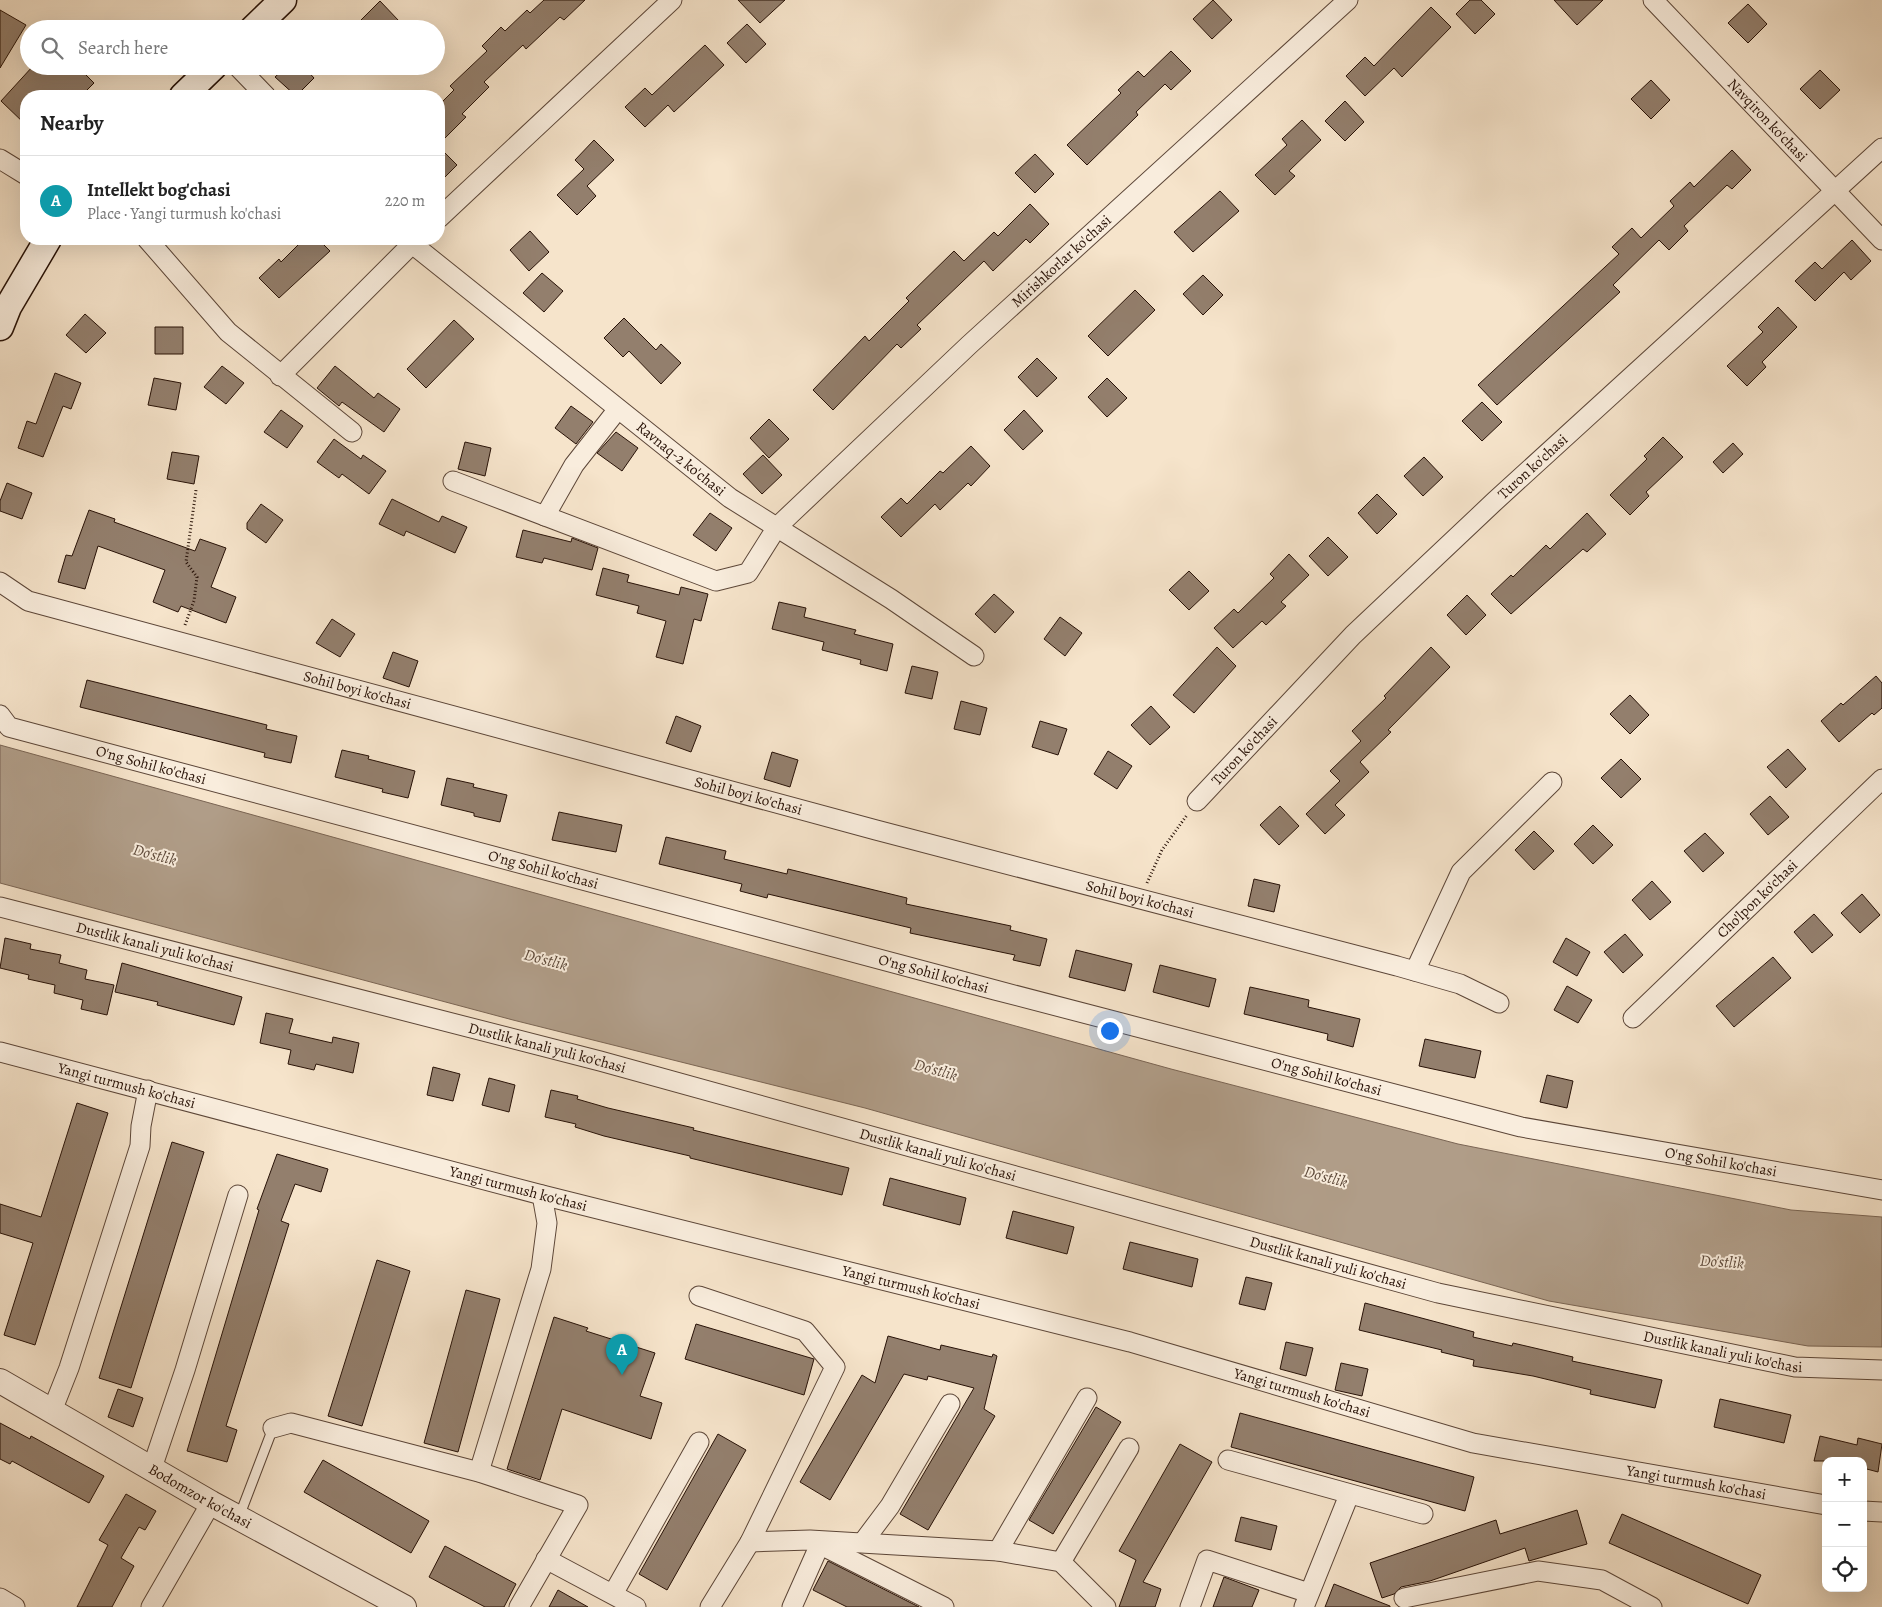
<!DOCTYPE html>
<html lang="en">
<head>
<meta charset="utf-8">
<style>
  body { margin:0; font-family:Alegreya,serif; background:#f6f6f6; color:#222 }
  .controls { position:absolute; right:15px; bottom:15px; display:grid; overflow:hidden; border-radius:10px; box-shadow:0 5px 20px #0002 }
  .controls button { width:45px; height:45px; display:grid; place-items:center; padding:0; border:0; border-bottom:1px solid #e0e0e0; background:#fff; color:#222; font:25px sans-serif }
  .you { position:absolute; left:1109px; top:1030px; width:18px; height:18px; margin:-12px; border:4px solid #fff; border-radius:50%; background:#1a73e8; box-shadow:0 0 0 8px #1a73e833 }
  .badge { display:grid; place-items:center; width:32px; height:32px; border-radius:50%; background:#8f2418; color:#fff; font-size:16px; font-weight:700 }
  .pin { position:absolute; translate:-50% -41px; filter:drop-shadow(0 1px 2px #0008) }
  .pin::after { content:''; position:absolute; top:26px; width:18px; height:15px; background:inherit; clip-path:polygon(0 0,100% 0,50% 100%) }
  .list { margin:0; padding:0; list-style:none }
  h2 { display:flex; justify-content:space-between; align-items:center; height:65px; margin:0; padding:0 20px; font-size:21px }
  h2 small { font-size:16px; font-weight:400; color:#767676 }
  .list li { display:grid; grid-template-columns:32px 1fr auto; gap:15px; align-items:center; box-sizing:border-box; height:90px; padding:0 20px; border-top:1px solid #e0e0e0 }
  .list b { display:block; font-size:19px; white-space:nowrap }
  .list p { margin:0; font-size:16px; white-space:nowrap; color:#767676 }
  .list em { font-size:16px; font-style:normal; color:#767676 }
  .icon { flex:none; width:28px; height:28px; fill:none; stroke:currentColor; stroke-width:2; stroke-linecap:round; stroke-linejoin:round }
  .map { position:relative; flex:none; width:1882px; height:1607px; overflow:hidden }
  .search { position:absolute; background:#fff; box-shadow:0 5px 20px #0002; left:20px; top:20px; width:425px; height:55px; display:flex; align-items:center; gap:12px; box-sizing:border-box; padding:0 18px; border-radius:28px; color:#767676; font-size:19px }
  .panel { position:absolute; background:#fff; box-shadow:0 5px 20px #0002; left:20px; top:90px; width:425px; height:155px; border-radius:20px }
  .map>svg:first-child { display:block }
  .water { fill:#b09d88; stroke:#7a6554 }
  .building { fill:#937f6d; stroke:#281207 }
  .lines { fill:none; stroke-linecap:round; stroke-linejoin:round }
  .service-casing { stroke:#5c4638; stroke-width:11 }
  .minor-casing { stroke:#5c4638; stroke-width:21 }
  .tertiary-casing { stroke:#5c4638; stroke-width:26 }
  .secondary-casing { stroke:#281207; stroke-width:29 }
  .path { stroke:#281207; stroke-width:3; stroke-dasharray:1 2.5; stroke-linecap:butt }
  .service { stroke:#f9eddd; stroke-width:9 }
  .minor { stroke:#f9eddd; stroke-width:19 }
  .tertiary { stroke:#f9eddd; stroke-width:24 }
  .secondary { stroke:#f9eddd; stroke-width:26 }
  .labels { text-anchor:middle; stroke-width:4; stroke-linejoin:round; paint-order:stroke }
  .street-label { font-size:15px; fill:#281207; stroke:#f9eddd }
  .water-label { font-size:16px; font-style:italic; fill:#5e4a3b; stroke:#f9eddd }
</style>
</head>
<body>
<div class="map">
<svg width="1882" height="1607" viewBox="0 0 1882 1607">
  <rect width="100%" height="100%" fill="#f6e4cb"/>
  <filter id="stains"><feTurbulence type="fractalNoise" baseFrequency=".004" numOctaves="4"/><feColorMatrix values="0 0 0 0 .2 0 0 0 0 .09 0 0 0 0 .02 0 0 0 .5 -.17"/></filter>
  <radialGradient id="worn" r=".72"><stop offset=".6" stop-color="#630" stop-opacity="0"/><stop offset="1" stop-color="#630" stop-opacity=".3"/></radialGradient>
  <path class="water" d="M0,745l1171,324 287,75 333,66 91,7v130l-74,-1 -259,-45 -684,-193 -352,-88 -513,-137z"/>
  <path class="building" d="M544,0h41l-21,20 -4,-3 -34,32 -3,-4 -39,37 5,5 -27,27 4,3 -27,27v-39l15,-15 -4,-4 37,-35 -5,-5 19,-19 4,4 22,-21 3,3z
    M738,0h47l-25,23z
    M1213,0l19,20 -20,19 -19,-20z
    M1470,0h11l14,14 -20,20 -19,-20z
    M1554,0h49l-26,25z
    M380,1l19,20 -7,8h-40z
    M1748,4l19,20 -19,19 -20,-20z
    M1431,7l20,20 -49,50 -8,-9 -29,28 -19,-20 19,-19 9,9z
    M0,10l26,15 -26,43z
    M747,24l19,20 -20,19 -19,-20z
    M705,45l19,20 -50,47 -6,-7 -23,22 -20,-20 20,-19 7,7z
    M1171,51l20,20 -20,19 -6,-6 -29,28 2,3 -51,50 -20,-20 54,-52 -3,-3 20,-19 6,6z
    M33,66h44l17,17 -13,13h-55v29l-25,-24z
    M287,66h16l11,12 -18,18 -21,-19z
    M1820,70l20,20 -20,19 -20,-20z
    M1651,80l19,20 -19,19 -20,-20z
    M1345,101l19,21 -19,19 -20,-20z
    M1302,120l19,20 -32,31 6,5 -20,19 -20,-20 32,-30 -5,-6z
    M594,140l20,20 -27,26 9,10 -19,19 -20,-20 27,-26 -9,-9z
    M439,147l18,18 -18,18z
    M1732,150l19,20 -19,19 -5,-4 -43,41 4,5 -19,19 -10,-10 -46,45 7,7 -123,113 -19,-20 141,-131 -7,-7 20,-19 9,10 33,-32 -4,-5 20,-19 4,5z
    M1035,154l19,20 -19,19 -20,-20z
    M1220,191l19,20 -46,41 -19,-20z
    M1030,204l19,20 -19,19 -4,-4 -33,32 -9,-10 -67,64 4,4 -20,19 -4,-4 -64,66 -20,-20 52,-54 4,5 40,-40 -3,-3 48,-47 10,10 30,-29 4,4z
    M530,231l19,21 -20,19 -19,-21z
    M304,239h14l12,12 -51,47 -20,-20 20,-19 2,3z
    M1852,240l19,21 -20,19 -7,-8 -29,29 -20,-20 20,-19 7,7z
    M542,273l21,18 -19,21 -21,-19z
    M1203,275l20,20 -20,20 -20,-21z
    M1135,290l20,20 -47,46 -20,-20z
    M1778,307l19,20 -35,35 4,5 -19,19 -20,-20 36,-34 -5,-5z
    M85,314l21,19 -20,20 -20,-18z
    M624,318l32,32 5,-6 20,19 -20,21 -32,-33 -6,6 -19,-19z
    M454,320l20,19 -48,49 -19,-19z
    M155,327h28v27h-28z
    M1037,358l20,20 -20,19 -19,-20z
    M222,366l22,17 -18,21 -22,-17z
    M335,366l39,32 4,-5 22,16 -16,23 -42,-30 -3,4 -22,-18z
    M55,373l26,10 -10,26 -8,-3 -20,51 -25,-9 9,-27 9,3z
    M154,378l27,5 -5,27 -28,-5z
    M1107,378l20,20 -20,19 -19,-20z
    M1482,402l20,20 -20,19 -20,-20z
    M571,406l22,16 -17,22 -21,-16z
    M281,410l22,16 -16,22 -23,-16z
    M1024,410l19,21 -20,19 -19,-20z
    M769,419l20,20 -20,19 -19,-20z
    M616,432l22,16 -16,23 -25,-18z
    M1663,437l20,20 -37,35 3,4 -19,19 -20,-20 37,-36 -3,-3z
    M334,439l27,20 2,-4 23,16 -17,23 -27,-20 -3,4 -22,-16z
    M465,442l26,6 -6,28 -27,-7z
    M1733,443l10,11 -20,19 -10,-11z
    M971,446l19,20 -19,20 -3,-3 -28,27 -5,-6 -34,33 -20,-20 20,-19 6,6 33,-33 3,2z
    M172,452l27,4 -5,28 -27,-5z
    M763,455l19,20 -20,19 -19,-20z
    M1424,457l19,20 -20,19 -19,-20z
    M7,483l25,10 -10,26 -22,-8v-10z
    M1377,494l20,20 -20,20 -19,-21z
    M392,499l47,23 3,-6 25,11 -12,26 -49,-22 -2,5 -25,-12z
    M261,504l22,16 -17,23 -19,-14v-6z
    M89,510l26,9 -1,3 81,29 5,-12 26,9 -15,39 25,10 -10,26 -45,-17 -3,6 -25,-10 12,-32 -67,-24 -13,43 -27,-7 8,-27 6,1z
    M710,513l22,15 -16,23 -23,-16z
    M1587,513l19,21 -19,18 -4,-3 -72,65 -20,-20 20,-19 2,2 33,-32 4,4z
    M523,530l48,12 1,-4 26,10 -6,22 -48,-12 -2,5 -26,-6z
    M1328,537l20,20 -20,19 -19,-20z
    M1289,554l20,21 -28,27 5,4 -20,19 -4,-4 -29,27 -19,-20 20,-19 4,4 36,-35 -4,-4z
    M603,568l26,7 -2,7 52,13 2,-8 27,7 -7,27 -7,-2 -11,45 -27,-7 10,-36 -29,-8 2,-7 -43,-11z
    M1189,571l20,20 -20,19 -20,-20z
    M994,594l20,18 -19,21 -20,-19z
    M1467,595l19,20 -20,20 -19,-20z
    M779,602l27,6 -2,9 52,13 -2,4 39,10 -6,27 -27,-7 1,-4 -39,-10 2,-8 -52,-13z
    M1060,617l22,16 -17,23 -21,-17z
    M332,619l23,15 -15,23 -24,-14z
    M1217,647l19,19 -42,47 -21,-18z
    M1431,647l19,20 -62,63 3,2 -31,30 9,10 -34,33 10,10 -20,19 -19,-20 34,-33 -10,-10 31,-30 -9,-10 34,-33 -2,-2z
    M393,652l25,9 -9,26 -26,-9z
    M912,666l26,6 -6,27 -27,-6z
    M1876,676l6,7v25l-8,7 -2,-2 -33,29 -18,-21 20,-18 2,2z
    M87,680l180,45 -1,4 31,7 -6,27 -27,-6 1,-4 -185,-46z
    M1630,695l19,20 -19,19 -20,-20z
    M961,701l26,7 -7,27 -26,-6z
    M1151,706l19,21 -20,18 -19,-20z
    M676,716l25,10 -10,26 -25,-9z
    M1040,721l27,8 -9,26 -26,-8z
    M1788,749l18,20 -20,19 -19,-21z
    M342,750l27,6 -1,3 47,12 -7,27 -26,-6 1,-3 -48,-12z
    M1108,751l24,15 -15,23 -23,-15z
    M772,752l26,8 -8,27 -26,-8z
    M1621,759l20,20 -20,19 -20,-20z
    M447,778l27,6 -1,3 34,8 -7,27 -26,-6v-3l-33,-8z
    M1770,796l19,21 -21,18 -18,-21z
    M1280,806l19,20 -20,19 -19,-20z
    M559,812l63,13 -6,27 -64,-12z
    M1593,825l20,20 -20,19 -19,-20z
    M1534,831l20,20 -20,19 -19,-20z
    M1705,833l19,20 -21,19 -19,-21z
    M666,837l60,14 -2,8 63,15 1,-5 119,29 -1,6 105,22 -1,4 37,9 -7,27 -27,-6 2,-5 -105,-22 1,-5 -143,-34 -1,4 -27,-7 2,-7 -83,-20z
    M1254,879l26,6 -6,27 -26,-6z
    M1652,881l19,21 -21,18 -18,-20z
    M1862,894l18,21 -20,18 -19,-20z
    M1814,914l19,21 -21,18 -18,-21z
    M1625,934l18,21 -20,18 -19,-21z
    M5,938l26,6 -1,5 31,6 -2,8 28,7 -2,9 29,6 -7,30 -26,-6 2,-9 -29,-7 1,-8 -27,-6 1,-4 -29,-7z
    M1566,938l24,14 -13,24 -24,-14z
    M1076,950l56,14 -7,27 -56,-14z
    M1773,957l18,21 -57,49 -18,-21z
    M122,963l120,34 -8,28 -77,-20 1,-3 -43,-10z
    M1160,965l56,14 -7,28 -56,-15z
    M1567,986l25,14 -14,23 -24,-13z
    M1250,987l59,13 -1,7 52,12 -7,28 -26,-7 1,-6 -84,-20z
    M266,1013l27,6 -4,14 43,10 1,-6 26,6 -6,30 -37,-9 -2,6 -26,-6 3,-14 -31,-7z
    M1425,1039l56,12 -6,27 -56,-12z
    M433,1067l27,7 -7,27 -26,-6z
    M1547,1075l26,6 -6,27 -27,-6z
    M489,1078l26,7 -6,27 -27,-7z
    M551,1090l27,6 -1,3 31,9 86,20 -1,2 156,38 -7,27 -152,-37v-2l-86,-20 -29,-9 1,-3 -31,-7z
    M77,1103l31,10 -73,232 -31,-10 29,-92 -33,-10v-29l41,13z
    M172,1142l32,10 -73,236 -32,-10z
    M277,1154l51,15 -7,23 -26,-8 -14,37 8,3 -63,202 11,4 -10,32 -40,-11 72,-241 -2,-1z
    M890,1178l76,20 -6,27 -77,-20z
    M1013,1211l61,16 -7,27 -61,-16z
    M1130,1242l68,17 -6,28 -69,-18z
    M377,1260l33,11 -48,155 -34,-10z
    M1246,1277l26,6 -7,27 -26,-6z
    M466,1290l34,9 -42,153 -34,-9z
    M1365,1303l109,29 -1,5 39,9 1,-3 60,14 -1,4 90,19 -7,28 -65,-14 1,-4 -58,-14 -60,-10 1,-6 -33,-8 1,-2 -83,-20z
    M554,1317l34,11 -2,3 69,22 -15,43 22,7 -11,36 -89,-30 -22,71 -33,-11z
    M696,1324l118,35 -10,36 -119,-36z
    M888,1336l52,14 1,-5 51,12 1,-3 4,2 -13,53 11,7 -67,114 -28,-16 74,-126 -46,-12 -1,4 -23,-6 -74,126 -30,-18 62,-107 13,8z
    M1286,1342l27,6 -7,28 -26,-7z
    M1341,1363l27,6 -6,27 -27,-6z
    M118,1389l25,9 -10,29 -25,-10z
    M1720,1399l71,16 -7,28 -70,-16z
    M1096,1407l25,15 -68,112 -24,-14z
    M1240,1413l234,64 -9,34 -234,-64z
    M0,1423l30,16 1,-3 73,40 -15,27 -77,-42 -2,3 -10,-5z
    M718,1434l28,16 -79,140 -28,-16z
    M1820,1436l37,9 1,-7 24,6 -4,28 -15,-4v-7h-49z
    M1180,1444l32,18 -69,120 18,7 -6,18h-36l17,-47 -17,-9z
    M323,1460l106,61 -18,32 -107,-61z
    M126,1494l30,17 -11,19 -6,-3 -18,31 13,8 -22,41h-35l31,-62 -9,-5z
    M1577,1510l10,34 -58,17 -4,-13 -95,33 -29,6 -7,7 -12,4 -12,-35 126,-43 4,14z
    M1622,1514l139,61 -13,29 -139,-61z
    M1241,1517l36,9 -6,24 -36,-9z
    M445,1546l71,38 -12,23h-19l-56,-30z
    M828,1561l91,46h-72l-34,-17z
    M1224,1577l35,13 -7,17h-39z
    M1334,1584l56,22v1h-65z
    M558,1590l30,17h-39z"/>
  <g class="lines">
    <g class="service-casing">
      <path id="service" d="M239,1517l34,-89"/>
    </g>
    <g class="minor-casing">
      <g id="minor">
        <path id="s1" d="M1653,0l229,240"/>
        <path d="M237,66l29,30"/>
        <path d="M0,159l26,16"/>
        <path d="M439,218l233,-218"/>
        <path d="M147,239l81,93 124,100"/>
        <path id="s2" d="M406,239l324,259 161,101 83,57"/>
        <path d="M280,376l137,-137"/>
        <path id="s3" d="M453,481l263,100 32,-8 29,-46 192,-182 379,-345"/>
        <path d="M545,516l29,-51 44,-56"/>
        <path id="s4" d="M0,582l28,19 848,229 521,136 63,18 39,19"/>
        <path id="s5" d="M0,715l9,12 986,263 526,137 361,63"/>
        <path id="s6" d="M1197,801l156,-166 142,-134 387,-353"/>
        <path id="s7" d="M0,907l600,154 838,232 357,74 87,3"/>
        <path d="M1415,971l46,-99 91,-90"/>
        <path id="s8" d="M1633,1018l249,-239"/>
        <path id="s9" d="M0,1052l542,143 588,147 343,101 353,62"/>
        <path d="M699,1296l106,35 30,36 -85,175 -40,65"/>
        <path d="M52,1411l17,-43 71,-222 1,-20 7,-36"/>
        <path d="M273,1428l18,-5 188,49 99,33 -59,102"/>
        <path d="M1228,1460l195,54"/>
        <path d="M152,1468l33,-98 53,-175"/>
        <path d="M479,1472l62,-203 6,-46 -5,-28"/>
        <path d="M1863,1511l19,1"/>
        <path d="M750,1542l60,-2 188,11 63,11 45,45"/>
        <path d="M863,1542l27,-36 60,-102"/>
        <path d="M817,1543l127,64"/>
        <path d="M998,1551l89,-153"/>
        <path d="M546,1559l90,48"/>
        <path d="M1061,1562l68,-114"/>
        <path d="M613,1594l86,-152"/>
        <path d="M0,1598l15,9"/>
        <path d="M1404,1598l134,-27 64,9 50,27"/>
        <path d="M151,1607l60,-104"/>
        <path d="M792,1607l28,-63"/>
        <path d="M1190,1607l17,-47 102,33"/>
        <path d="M1304,1607l45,-112"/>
      </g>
    </g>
    <g class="tertiary-casing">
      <g id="tertiary">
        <path id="s10" d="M0,1381l211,122 193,104"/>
      </g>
    </g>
    <g class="secondary-casing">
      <path id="secondary" d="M253,29l30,-29
        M183,96l31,-30
        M0,327l8,-20 40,-68"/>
    </g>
    <path class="path" d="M185,625l9,-24 3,-24 -11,-15 10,-72
      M1147,883l15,-33 25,-35"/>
    <use href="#service" class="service"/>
    <use href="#minor" class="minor"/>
    <use href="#tertiary" class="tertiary"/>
    <use href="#secondary" class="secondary"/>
  </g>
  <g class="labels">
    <g class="street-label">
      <text dy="5" stroke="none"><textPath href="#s1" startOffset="166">Navqiron ko'chasi</textPath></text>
      <text dy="5" stroke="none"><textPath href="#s3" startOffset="758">Mirishkorlar ko'chasi</textPath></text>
      <text dy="5" stroke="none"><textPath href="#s2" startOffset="352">Ravnaq-2 ko'chasi</textPath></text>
      <text dy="5" stroke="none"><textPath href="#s6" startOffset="474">Turon ko'chasi</textPath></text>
      <text dy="5" stroke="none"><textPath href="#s4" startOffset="375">Sohil boyi ko'chasi</textPath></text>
      <text dy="5" stroke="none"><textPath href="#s6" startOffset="69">Turon ko'chasi</textPath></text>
      <text dy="5" stroke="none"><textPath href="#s5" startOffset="162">O'ng Sohil ko'chasi</textPath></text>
      <text dy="5" stroke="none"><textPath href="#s4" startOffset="780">Sohil boyi ko'chasi</textPath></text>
      <text dy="5" stroke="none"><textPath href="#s5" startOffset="568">O'ng Sohil ko'chasi</textPath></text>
      <text dy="5" stroke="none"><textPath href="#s4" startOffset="1185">Sohil boyi ko'chasi</textPath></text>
      <text dy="5" stroke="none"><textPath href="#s8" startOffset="172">Cho'lpon ko'chasi</textPath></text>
      <text dy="5" stroke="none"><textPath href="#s7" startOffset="160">Dustlik kanali yuli ko'chasi</textPath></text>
      <text dy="5" stroke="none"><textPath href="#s5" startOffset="972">O'ng Sohil ko'chasi</textPath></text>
      <text dy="5" stroke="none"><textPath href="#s7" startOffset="565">Dustlik kanali yuli ko'chasi</textPath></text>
      <text dy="5" stroke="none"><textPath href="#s5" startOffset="1378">O'ng Sohil ko'chasi</textPath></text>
      <text dy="5" stroke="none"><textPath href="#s9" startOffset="131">Yangi turmush ko'chasi</textPath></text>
      <text dy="5" stroke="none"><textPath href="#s7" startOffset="970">Dustlik kanali yuli ko'chasi</textPath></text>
      <text dy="5" stroke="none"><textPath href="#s5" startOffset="1782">O'ng Sohil ko'chasi</textPath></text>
      <text dy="5" stroke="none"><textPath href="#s9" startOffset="536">Yangi turmush ko'chasi</textPath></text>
      <text dy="5" stroke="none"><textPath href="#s7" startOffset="1375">Dustlik kanali yuli ko'chasi</textPath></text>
      <text dy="5" stroke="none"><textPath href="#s9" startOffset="941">Yangi turmush ko'chasi</textPath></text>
      <text dy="5" stroke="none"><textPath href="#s7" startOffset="1780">Dustlik kanali yuli ko'chasi</textPath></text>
      <text dy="5" stroke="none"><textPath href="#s9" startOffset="1346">Yangi turmush ko'chasi</textPath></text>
      <text dy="5" stroke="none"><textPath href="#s9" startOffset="1751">Yangi turmush ko'chasi</textPath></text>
      <text dy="5" stroke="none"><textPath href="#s10" startOffset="231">Bodomzor ko'chasi</textPath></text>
    </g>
    <g class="water-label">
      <text transform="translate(155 854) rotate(15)" y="6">Do'stlik</text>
      <text transform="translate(546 959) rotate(15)" y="6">Do'stlik</text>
      <text transform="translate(936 1069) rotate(16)" y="6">Do'stlik</text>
      <text transform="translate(1326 1176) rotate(15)" y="6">Do'stlik</text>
      <text transform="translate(1722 1261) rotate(4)" y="6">Do'stlik</text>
    </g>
  </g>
  <rect width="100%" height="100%" filter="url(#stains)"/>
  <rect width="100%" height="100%" fill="url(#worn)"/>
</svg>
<div class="controls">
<button>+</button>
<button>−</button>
<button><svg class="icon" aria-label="locate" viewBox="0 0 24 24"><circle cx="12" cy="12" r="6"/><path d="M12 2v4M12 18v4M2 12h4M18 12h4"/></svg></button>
</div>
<div class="you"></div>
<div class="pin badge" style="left:622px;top:1375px;background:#0f9aa8">A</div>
<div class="search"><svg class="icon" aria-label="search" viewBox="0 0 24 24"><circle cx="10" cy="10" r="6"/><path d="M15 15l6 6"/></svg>Search here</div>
<section class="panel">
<h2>Nearby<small></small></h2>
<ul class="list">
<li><span class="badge" style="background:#0f9aa8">A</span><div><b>Intellekt bog'chasi</b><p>Place · Yangi turmush ko'chasi</p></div><em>220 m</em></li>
</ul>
</section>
</div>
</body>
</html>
